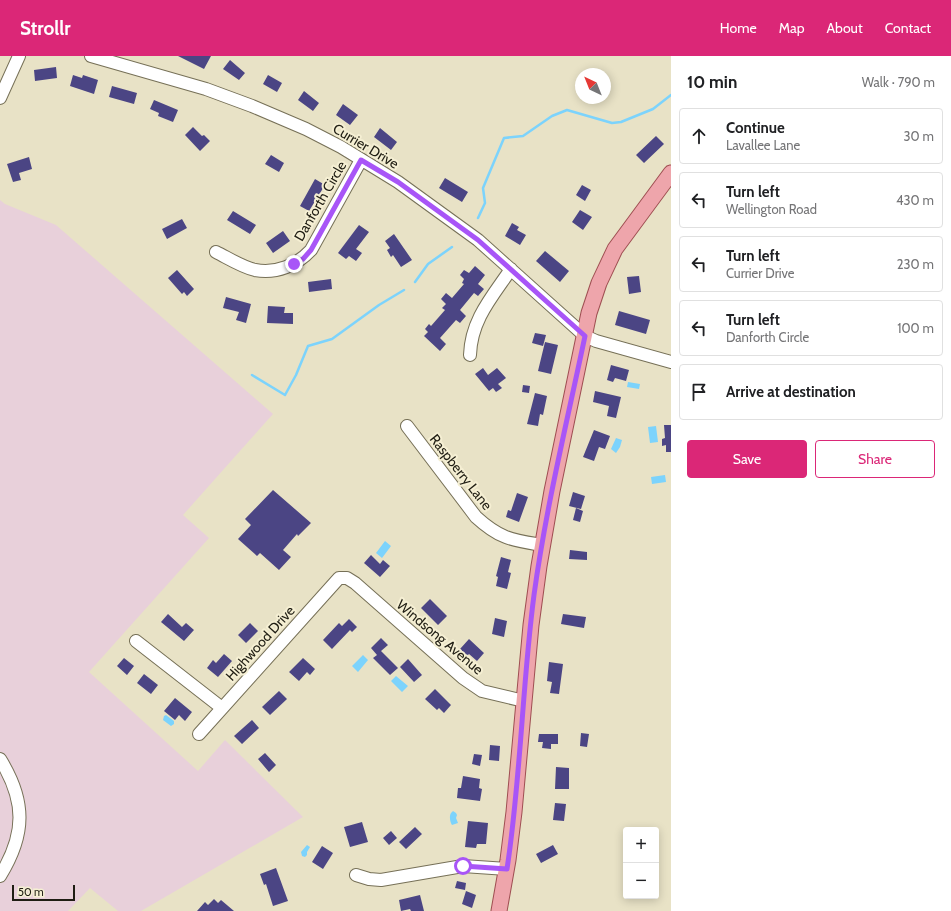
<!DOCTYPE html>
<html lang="en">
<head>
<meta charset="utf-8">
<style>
  body { margin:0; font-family:Cabin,sans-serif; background:#f6f6f6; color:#202124 }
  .controls { position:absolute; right:12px; bottom:12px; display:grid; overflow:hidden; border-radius:4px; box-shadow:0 2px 10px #0003 }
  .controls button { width:36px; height:36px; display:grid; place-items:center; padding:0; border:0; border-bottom:1px solid #e0e0e0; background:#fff; color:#202124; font:20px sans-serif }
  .compass { position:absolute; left:575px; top:12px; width:36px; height:36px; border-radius:50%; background:#fff; box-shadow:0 2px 10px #0003; rotate:317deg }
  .scale { position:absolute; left:12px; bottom:10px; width:63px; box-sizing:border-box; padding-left:4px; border:2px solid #1f1d13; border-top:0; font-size:11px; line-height:14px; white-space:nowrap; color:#1f1d13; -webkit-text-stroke:3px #f5efd3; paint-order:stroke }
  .stop { position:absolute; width:12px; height:12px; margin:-9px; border:3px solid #a855f7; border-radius:50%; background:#fff }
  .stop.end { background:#a855f7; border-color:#fff; box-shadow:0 1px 4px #0008 }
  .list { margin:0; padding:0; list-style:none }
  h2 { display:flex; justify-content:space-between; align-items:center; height:52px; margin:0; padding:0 16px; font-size:17px }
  h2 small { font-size:13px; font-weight:400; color:#757577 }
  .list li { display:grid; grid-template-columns:26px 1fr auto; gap:12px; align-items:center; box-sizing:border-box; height:56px; margin:0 8px 8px; padding:0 8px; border:1px solid #e0e0e0; border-radius:4px }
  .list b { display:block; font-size:15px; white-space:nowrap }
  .list p { margin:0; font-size:13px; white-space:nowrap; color:#757577 }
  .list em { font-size:13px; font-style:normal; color:#757577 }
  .actions { display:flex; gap:8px; padding:12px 16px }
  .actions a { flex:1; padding:9px 0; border:1px solid #db2777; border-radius:4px; text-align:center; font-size:14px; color:#db2777 }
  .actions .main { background:#db2777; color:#fff }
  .icon { flex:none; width:22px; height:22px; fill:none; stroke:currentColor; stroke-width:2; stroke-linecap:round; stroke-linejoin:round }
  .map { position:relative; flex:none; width:671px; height:855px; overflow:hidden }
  header { display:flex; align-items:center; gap:24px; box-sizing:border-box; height:56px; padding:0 20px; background:#db2777; color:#fff }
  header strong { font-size:19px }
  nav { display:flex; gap:22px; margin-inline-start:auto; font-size:14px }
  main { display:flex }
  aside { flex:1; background:#fff }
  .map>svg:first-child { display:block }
  .medical { fill:#e8d0da }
  .water { fill:#7cd3fc }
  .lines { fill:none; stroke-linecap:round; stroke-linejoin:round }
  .stream { stroke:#7cd3fc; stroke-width:2.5 }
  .building { fill:#4b4584 }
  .minor-casing { stroke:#767057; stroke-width:14 }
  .major-casing { stroke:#9e4e51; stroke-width:17 }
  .minor { stroke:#fff; stroke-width:12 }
  .major { stroke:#eea5ab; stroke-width:15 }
  .route { stroke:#a855f7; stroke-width:5 }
  .labels { text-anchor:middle; stroke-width:4; stroke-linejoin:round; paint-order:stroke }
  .street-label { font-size:14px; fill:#1f1d13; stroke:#f5efd3 }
</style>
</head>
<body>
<header>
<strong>Strollr</strong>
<nav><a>Home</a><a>Map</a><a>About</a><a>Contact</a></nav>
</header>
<main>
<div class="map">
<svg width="671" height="855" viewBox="0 0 671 855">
  <rect width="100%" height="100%" fill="#e8e2c6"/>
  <path class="medical" d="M0,144l5,4 51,21 217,189 -90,101 26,23 -120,134 109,99 27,-31 78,77 -162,94h-23l-28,-23 -22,23h-68z"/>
  <path class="water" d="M628,326l12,2 -1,5 -12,-2z
    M656,370l2,16 -8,1 -2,-16z
    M616,382l6,2 -2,7 -4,6 -5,-4z
    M665,419l1,7 -14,2 -1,-7z
    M385,485l6,5 -9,12 -6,-5z
    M363,599l5,5 -10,12 -6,-6z
    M396,620l12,10 -6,6 -11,-11z
    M166,659l8,6v3l-3,2 -8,-6 1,-4z
    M453,755l3,2 1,2 -1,3 2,5 -6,2c-2,-3 -3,-9 -1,-12z
    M307,789l3,2 -3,5v3l-2,2 -3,-1 -1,-4z"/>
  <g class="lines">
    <path class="stream" d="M478,162l7,-15 -2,-15 21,-50 19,-2 29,-20 15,-6 45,13 9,-1 32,-13 18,-14
      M415,226l13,-18 24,-17
      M252,319l33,20 11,-20 12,-29 24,-7 47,-34 25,-15"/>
  </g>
  <path class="building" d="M178,0h33l-7,13z
    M230,4l15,13 -6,7 -16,-11z
    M56,11l1,11 -22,3 -1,-11z
    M73,19l9,3 1,-3 15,5 -4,14 -24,-8z
    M268,19l14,8 -5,9 -14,-8z
    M112,30l25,7 -3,11 -25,-7z
    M304,35l15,12 -6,8 -15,-11z
    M154,44l24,10 -5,12 -15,-6 1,-3 -9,-4z
    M343,48l15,11 -8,10 -14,-10z
    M193,71l9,9 2,-1 6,6 -10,10 -15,-16z
    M380,72l17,14 -6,8 -17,-13z
    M656,80l8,8 -20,19 -8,-8z
    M271,99l13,8 -5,9 -14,-8z
    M29,101l3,12 -13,4 2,7 -8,2 -6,-18z
    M445,122l23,14 -6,10 -23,-14z
    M315,123l10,6 -16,26 -9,-5z
    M582,129l9,5 -6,11 -9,-6z
    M580,154l12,7 -9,13 -11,-8z
    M233,155l23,14 -6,9 -23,-14z
    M182,163l5,9 -20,11 -5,-10z
    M512,167l7,4 -2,3 9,5 -6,10 -15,-9z
    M359,169l10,7 -13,17 6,4 -6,8 -7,-5 -3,3 -8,-6z
    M283,175l7,10 -17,12 -7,-10z
    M394,178l18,26 -11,7 -8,-12 -2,2 -4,-7 3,-2 -5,-7z
    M545,195l24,20 -9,11 -24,-21z
    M475,210l10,9 -7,9 6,5 -6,7 -4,-3 -14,17 6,6 -6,7 -4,-3 -16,18 6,6 -6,7 -16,-15 4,-4 -3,-3 4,-5 2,2 14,-16 -3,-2 4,-4 -5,-5 5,-6 6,5 12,-14 -2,-1 2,-4 -4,-4 4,-5 5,3z
    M177,214l17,19 -7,7 -3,-4 -2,2 -14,-16z
    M639,220l2,16 -12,2 -2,-17z
    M331,223l1,10 -23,3 -1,-10z
    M226,241l25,7 -5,19 -10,-3 3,-8 -16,-4z
    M268,250l17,1 -1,6h9v11l-26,-1z
    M619,255l31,9 -4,14 -31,-9z
    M535,277l11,2 -3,11 -11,-3z
    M545,286l13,3 -7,29 -13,-3z
    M611,309l18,5 -3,11 -11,-3 -2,4 -6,-2z
    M483,312l5,7 9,-7 9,10 -8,6 4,4 -6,4 -3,-4 -4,3 -14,-17z
    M523,329l7,1 -1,7 -7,-1z
    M595,335l26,6 -5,21 -9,-2 2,-10 -16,-4z
    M535,337l12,3 -4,19 -3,-1 -2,12 -11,-2z
    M664,369h7v27h-5v-7l-4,1v-7l3,-1z
    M594,374l16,6 -5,13 -6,-2 -5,14 -11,-4z
    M273,434l38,33 -13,13 -1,-2 -14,16 8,7 -12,13 -19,-17 -3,3 -19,-17 13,-14 -6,-6z
    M573,436l12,4 -4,13 -12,-3z
    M517,437l11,4 -9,25 -13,-5 2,-7 3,1z
    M576,452l7,3 -3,11 -7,-2z
    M570,494l17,2v8l-18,-1z
    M371,499l9,9 3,-4 7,6 -10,11 -16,-14z
    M501,501l10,3 -3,12 3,1 -4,16 -11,-3 2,-9 -2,-1z
    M430,543l17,17 -9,9 -17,-17z
    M168,558l14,13 4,-4 8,7 -10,11 -23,-19z
    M563,558l23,3 -2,11 -23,-4z
    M495,562l12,3 -3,16 -12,-3z
    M349,563l8,8 -5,5 -2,-2 -18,19 -9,-9 16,-17 3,3z
    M250,567l8,8 -12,12 -8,-8z
    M381,582l7,7 -7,6 17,17 -8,7 -17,-17 4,-3 -6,-7z
    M469,583l15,14 -7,8 -8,-7 -2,2 -7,-7z
    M224,598l8,7 -14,16 -11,-9 6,-8 3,3z
    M124,602l10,8 -7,9 -10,-9z
    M303,602l12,11 -5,6 -3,-3 -8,9 -10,-9z
    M408,603l14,16 -8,7 -14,-15z
    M549,606l14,2 -4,30 -9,-1 2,-11 -5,-1z
    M144,618l14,11 -7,9 -14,-11z
    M435,633l16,16 -7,8 -5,-5 -2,2 -12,-11z
    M279,635l8,8 -17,16 -8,-8z
    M175,642l17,14 -7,9 -6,-6 -4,5 -11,-9z
    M252,664l7,8 -17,16 -8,-8z
    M581,677l8,1 -2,13 -7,-1z
    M539,678h19v10h-7v5l-9,-1 1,-6h-5z
    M490,689l10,1 -1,15 -10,-1z
    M265,697l11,12 -7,7 -11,-13z
    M474,698l8,1 -2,11 -8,-2z
    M556,711l13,1v21h-14z
    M463,720l17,3 -1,9 3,1 -2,12 -23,-3 1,-10h3z
    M555,747l11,1 -2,17 -11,-1z
    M468,765l20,2 -2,21h-9l-1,4 -11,-1z
    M362,766l6,20 -18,5 -6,-20z
    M415,771l7,7 -16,15 -7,-7z
    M391,775l6,7 -8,7 -6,-7z
    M553,789l5,9 -17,9 -5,-9z
    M322,790l11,7 -10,16 -11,-7z
    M276,812l12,33 -15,5 -7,-22 -2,1 -4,-11z
    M457,825l9,2 -1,7 -10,-2z
    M466,835l10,4 -4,13 -10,-4z
    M420,839l4,16h-13l-1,-2 -9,2 -2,-11z
    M214,843l4,4 3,-3 13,11h-37l8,-9 3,3z"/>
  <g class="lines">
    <g class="minor-casing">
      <path id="minor" d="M91,0l115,33 46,17 54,23 35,18 57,35 80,58 107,96 11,5 75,21
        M0,42l19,-42
        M216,196c12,6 26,15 39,18 22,4 42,-5 56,-20l50,-90
        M470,299c1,-35 22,-58 41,-86
        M407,370l69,91c24,22 36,23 66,28
        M136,585l86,67
        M199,678l140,-156h8l8,5 108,95 19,13 42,10
        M0,703c26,42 26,75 0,117
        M356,819l13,4 12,1 82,-14 44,3"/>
    </g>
    <g class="major-casing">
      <path id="major" d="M499,855l9,-51 6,-48 17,-187 8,-59 13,-75 37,-178 10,-30 16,-34 56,-76"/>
    </g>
    <use href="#minor" class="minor"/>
    <use href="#major" class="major"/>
  </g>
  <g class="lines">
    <path class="route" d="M294,208l9,-5 8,-9 50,-90 37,22 80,58 107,96c-18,86 -39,171 -51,259 -12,91 -13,183 -27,274l-44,-3"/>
  </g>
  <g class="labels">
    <g class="street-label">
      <text transform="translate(366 90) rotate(31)" y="5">Currier Drive</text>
      <text transform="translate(320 145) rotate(-60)" y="5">Danforth Circle</text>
      <text transform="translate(461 416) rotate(52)" y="5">Raspberry Lane</text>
      <text transform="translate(440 581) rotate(40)" y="5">Windsong Avenue</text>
      <text transform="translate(260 587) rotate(-48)" y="5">Highwood Drive</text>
    </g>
  </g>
</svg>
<div class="controls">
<button>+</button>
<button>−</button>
</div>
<svg class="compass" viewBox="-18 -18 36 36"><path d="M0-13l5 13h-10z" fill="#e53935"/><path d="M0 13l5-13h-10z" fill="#757577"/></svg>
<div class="scale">50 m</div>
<div class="stop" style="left:463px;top:810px"></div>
<div class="stop end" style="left:294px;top:208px"></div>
</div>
<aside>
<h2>10 min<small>Walk · 790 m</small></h2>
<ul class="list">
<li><svg class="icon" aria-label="ahead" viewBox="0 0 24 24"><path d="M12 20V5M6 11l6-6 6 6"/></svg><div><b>Continue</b><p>Lavallee Lane</p></div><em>30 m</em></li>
<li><svg class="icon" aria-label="left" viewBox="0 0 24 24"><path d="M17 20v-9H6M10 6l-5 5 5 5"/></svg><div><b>Turn left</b><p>Wellington Road</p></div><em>430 m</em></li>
<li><svg class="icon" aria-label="left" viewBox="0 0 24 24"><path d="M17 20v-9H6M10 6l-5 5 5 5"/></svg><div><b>Turn left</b><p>Currier Drive</p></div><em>230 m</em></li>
<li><svg class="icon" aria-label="left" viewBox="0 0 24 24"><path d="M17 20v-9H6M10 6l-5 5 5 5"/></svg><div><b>Turn left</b><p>Danforth Circle</p></div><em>100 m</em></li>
<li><svg class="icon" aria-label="arrive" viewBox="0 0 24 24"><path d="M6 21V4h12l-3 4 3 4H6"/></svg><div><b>Arrive at destination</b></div></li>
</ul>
<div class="actions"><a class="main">Save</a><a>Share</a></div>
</aside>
</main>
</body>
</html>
